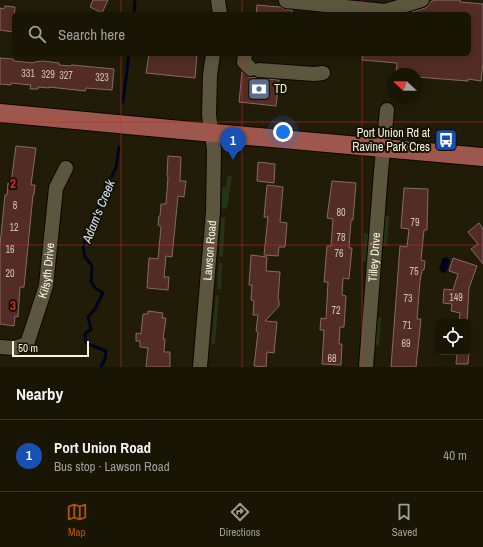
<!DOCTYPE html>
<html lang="en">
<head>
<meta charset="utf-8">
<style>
  body { margin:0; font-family:"Archivo Narrow",sans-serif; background:#262213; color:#f1f3f6 }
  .controls { position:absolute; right:12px; bottom:12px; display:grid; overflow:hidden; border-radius:6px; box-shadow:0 2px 10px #0003 }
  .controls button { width:36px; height:36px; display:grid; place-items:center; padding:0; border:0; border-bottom:1px solid #373427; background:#191505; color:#f1f3f6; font:20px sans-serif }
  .compass { position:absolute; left:387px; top:68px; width:36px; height:36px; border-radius:50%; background:#191505; box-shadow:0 2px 10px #0003; rotate:292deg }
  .scale { position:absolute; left:12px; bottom:10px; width:77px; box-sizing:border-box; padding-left:4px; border:2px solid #f7f4e6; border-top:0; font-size:11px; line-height:14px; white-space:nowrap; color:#f7f4e6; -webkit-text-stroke:3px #181301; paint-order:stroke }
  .you { position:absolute; left:283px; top:132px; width:14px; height:14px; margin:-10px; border:3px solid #fff; border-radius:50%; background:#1a73e8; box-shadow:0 0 0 6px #1a73e833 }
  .badge { display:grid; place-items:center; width:26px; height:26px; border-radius:50%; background:#b45309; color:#fff; font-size:13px; font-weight:700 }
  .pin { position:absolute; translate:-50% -33px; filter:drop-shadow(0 1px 2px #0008) }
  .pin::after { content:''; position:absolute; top:21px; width:14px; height:12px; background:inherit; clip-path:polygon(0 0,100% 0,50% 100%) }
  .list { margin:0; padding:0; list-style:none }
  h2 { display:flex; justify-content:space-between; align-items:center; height:52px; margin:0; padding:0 16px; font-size:17px }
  h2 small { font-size:13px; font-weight:400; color:#9f9f9a }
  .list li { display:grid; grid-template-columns:26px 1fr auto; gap:12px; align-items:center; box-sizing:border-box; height:72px; padding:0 16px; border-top:1px solid #373427 }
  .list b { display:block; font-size:15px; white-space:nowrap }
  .list p { margin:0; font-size:13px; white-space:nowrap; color:#9f9f9a }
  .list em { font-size:13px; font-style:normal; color:#9f9f9a }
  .icon { flex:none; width:22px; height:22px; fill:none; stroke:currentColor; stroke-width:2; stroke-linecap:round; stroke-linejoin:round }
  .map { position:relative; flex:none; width:483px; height:367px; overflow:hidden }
  .search { position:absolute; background:#191505; box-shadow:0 2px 10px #0003; left:12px; right:12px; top:12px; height:44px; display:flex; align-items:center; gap:10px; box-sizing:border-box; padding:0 14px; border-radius:6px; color:#9f9f9a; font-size:15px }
  .sheet { height:124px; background:#191505 }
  nav { display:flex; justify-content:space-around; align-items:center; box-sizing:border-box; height:56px; border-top:1px solid #373427; background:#191505; font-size:11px; color:#9f9f9a }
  nav a { display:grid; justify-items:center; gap:2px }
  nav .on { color:#b45309 }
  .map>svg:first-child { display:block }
  .green { fill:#233516 }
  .water { fill:#00051c }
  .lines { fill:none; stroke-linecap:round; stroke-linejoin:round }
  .stream { stroke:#00051c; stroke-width:3 }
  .building { fill:#532c26; stroke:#856a65 }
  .minor-casing { stroke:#0b0600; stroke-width:16 }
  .major-casing { stroke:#0b0600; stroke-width:20 }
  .minor { stroke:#5c563f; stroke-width:14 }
  .major { stroke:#9e574d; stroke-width:18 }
  .grid { fill:none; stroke:#d62828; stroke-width:1; stroke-opacity:0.55 }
  .labels { text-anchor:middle; stroke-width:4; stroke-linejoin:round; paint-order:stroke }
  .number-label { font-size:10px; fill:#cec2b6 }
  .poi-label { font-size:12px; fill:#f7f4e6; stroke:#181301; text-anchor:start }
  .street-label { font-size:12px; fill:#f7f4e6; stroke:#181301 }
  .water-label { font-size:13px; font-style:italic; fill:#d3e4fa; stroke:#181301 }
  .grid-label { font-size:13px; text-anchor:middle; font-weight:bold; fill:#d62828; stroke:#181301; stroke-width:4; stroke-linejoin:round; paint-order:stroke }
</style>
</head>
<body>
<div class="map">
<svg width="483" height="367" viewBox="0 0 483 367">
  <rect width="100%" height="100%" fill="#211c07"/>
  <path class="green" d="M227,176h5l-5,33 -5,-1v-21h4z
    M384,215l5,1 -2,29h-5z
    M225,217l-2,40 -4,-1 2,-38z
    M364,233l5,1 -2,27h-5z
    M219,263h3l-1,26h-4z
    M219,295l-4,49 -4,-1 5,-47z
    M381,317l-2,29 -5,-1 2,-27z"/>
  <path class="water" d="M447,257l3,4 -4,11 -4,1 -3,-4 4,-11z"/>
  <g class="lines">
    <path class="stream" d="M134,14l1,-14
      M123,102l6,-48
      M101,367l4,-8 1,-8 -20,-8 -1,-9 6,-5 -3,-12 7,-8 8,-16 -8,-5 -4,-7 1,-15 -7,-9 -2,-10 21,-56 12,-23 3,-21"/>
  </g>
  <path class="building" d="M93,0h15l-6,13 -12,-6z
    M435,0h25v2l23,2v59l-2,18 -13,-2v2l-51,-4v-3l-21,-1 1,-10 -35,-3 1,-6h106v-40h-64l20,-6 3,-2 2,-4z
    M257,5l23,2 5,2 7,1v4h-36z
    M5,6l10,1 -2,25 -13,-2v-22l4,1z
    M149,54h48l-2,24 -49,-5z
    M0,58l13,1 1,2 19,2 2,-1 8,-1 16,2v2l11,1 2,-1 42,4 -2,21 -26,-2 -1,3 -36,-4v1l-11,-1v2h-8l1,-4 -20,-2v2l-11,-1z
    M242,72l7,5 30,3 -3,26 -37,-4z
    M16,146l20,2 -5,37h4l-1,10h-1l-9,92h-4l-2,30 -3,-1 -1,10 -14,-2v-79l5,-50h2l1,-12h3z
    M168,156l13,1 -1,24h6l-2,16 -6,-1 -6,61 -6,-1 -2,21h5l-1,13 -21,-2 2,-30 9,1 3,-32 -3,-2 1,-9h1l1,-12h5l2,-27 -1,-1z
    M258,162l17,2 -1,19 -17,-2z
    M332,181l24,2 -3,37h-2l-2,28h3l-3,31 -6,-1 -1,17 4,1 -2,31h-4l-1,17h3l-1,21 -19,-1 2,-34h-4l1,-12 5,1 2,-37h-4l3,-36h4l2,-27 -6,-1z
    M267,185l16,2 -3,35 7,1 -2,24h-6l-1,9 -14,-1 4,-38h-4z
    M404,188l24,1 -1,41h-3l-3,30 4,1 -1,9h-2l-2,11 -3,38h4l-5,48h-25l9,-121 7,1 2,-18 -8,-1z
    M479,223l4,6v35l-12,-15 7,-5 -10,-12z
    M251,255l16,2 -1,14 14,1 -2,27 1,1v6l-14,15 12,1 -3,31 -7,-1 -1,15 -12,-1 4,-34 -2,-1 2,-16h-5l1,-14 -3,-1 1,-15h-3z
    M453,258l24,8 -8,22 -2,34h-8l1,-9 -9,-2 1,-7 -9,-1 1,-14 9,1 5,-16 -9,-3z
    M148,311l15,2 -1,5h4l-3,21h2l-1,13h6v15h-24l2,-19 -8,-1v-6h-4v-8l5,1 2,-20h5z
    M457,352h12l-1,12h-12z"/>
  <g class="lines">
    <g class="minor-casing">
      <g id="minor">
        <path d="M218,0l2,14"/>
        <path d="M286,1l99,10 37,-11"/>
        <path d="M245,54l-1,8 7,7"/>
        <path d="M259,70l55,4 9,-1"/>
        <path id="s1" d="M0,347l14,1 13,-4 19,-58 10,-98 10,-20"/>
        <path id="s2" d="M200,367l13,-155 1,-63 -5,-34 1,-40 3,-21"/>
        <path id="s3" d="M366,367l15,-196 6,-61"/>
      </g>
    </g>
    <g class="major-casing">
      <path id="major" d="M0,113l192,18 291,26"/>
    </g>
    <use href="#minor" class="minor"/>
    <use href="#major" class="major"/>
  </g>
  <path class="grid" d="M121,0v14M242,0v14M362,0v14M121,54v313M242,54v313M362,54v313M0,122h483M0,245h483"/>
  <defs>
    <g id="bank-square" transform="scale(1.15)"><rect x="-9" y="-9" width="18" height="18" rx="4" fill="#5c6f8a" stroke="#181301"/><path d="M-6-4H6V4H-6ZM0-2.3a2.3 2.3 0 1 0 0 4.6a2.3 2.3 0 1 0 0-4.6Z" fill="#fff"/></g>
    <g id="bus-square" transform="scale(1.15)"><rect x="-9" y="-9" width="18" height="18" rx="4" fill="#1a4fb4" stroke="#181301"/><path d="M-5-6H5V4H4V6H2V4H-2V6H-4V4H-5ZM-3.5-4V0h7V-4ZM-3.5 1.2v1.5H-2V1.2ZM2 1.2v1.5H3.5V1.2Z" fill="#fff"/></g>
  </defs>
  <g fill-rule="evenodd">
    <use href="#bank-square" x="259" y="89"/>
    <use href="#bus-square" x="446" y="140"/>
  </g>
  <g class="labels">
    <g class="number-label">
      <text x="28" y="77">331</text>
      <text x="48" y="78">329</text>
      <text x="66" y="79">327</text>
      <text x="102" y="81">323</text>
      <text x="15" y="209">8</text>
      <text x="341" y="216">80</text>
      <text x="415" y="226">79</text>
      <text x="14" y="231">12</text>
      <text x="341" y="241">78</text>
      <text x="10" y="253">16</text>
      <text x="339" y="257">76</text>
      <text x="414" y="275">75</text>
      <text x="10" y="277">20</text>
      <text x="456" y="301">149</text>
      <text x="408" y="302">73</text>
      <text x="336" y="314">72</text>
      <text x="407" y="329">71</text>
      <text x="406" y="347">69</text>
      <text x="332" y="362">68</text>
    </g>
    <g class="poi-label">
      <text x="274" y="93">TD</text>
      <text x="430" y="137" text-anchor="end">Port Union Rd at<tspan x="430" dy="14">Ravine Park Cres</tspan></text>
    </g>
    <g class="street-label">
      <text dy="4" stroke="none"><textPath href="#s2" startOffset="117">Lawson Road</textPath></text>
      <text dy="4" stroke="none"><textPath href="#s3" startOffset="110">Tilley Drive</textPath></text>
      <text dy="4" stroke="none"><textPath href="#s1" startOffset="104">Kilsyth Drive</textPath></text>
    </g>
    <g class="water-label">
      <text transform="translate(98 211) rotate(-68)" y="5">Adam's Creek</text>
    </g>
  </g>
  <g class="grid-label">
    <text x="13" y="188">2</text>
    <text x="13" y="310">3</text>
  </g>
</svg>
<div class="controls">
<button><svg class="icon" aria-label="locate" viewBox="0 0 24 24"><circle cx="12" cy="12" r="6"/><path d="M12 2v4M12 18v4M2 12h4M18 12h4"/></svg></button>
</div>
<svg class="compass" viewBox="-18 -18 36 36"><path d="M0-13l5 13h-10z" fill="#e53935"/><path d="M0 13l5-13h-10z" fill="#9f9f9a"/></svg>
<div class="scale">50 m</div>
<div class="you"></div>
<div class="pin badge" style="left:233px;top:160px;background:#1a4fb4">1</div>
<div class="search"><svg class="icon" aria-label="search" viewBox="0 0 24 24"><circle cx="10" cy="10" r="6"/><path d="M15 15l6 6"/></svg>Search here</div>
</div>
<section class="sheet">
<h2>Nearby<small></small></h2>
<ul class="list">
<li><span class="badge" style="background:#1a4fb4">1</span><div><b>Port Union Road</b><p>Bus stop · Lawson Road</p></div><em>40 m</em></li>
</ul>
</section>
<nav>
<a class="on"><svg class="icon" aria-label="map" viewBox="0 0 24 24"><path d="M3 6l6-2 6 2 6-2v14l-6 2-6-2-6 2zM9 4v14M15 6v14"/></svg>Map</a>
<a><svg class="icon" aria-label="directions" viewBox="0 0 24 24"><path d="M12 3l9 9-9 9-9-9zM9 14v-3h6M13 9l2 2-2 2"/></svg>Directions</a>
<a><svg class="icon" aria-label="saved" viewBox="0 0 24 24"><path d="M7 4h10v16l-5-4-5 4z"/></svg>Saved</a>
</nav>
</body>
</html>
